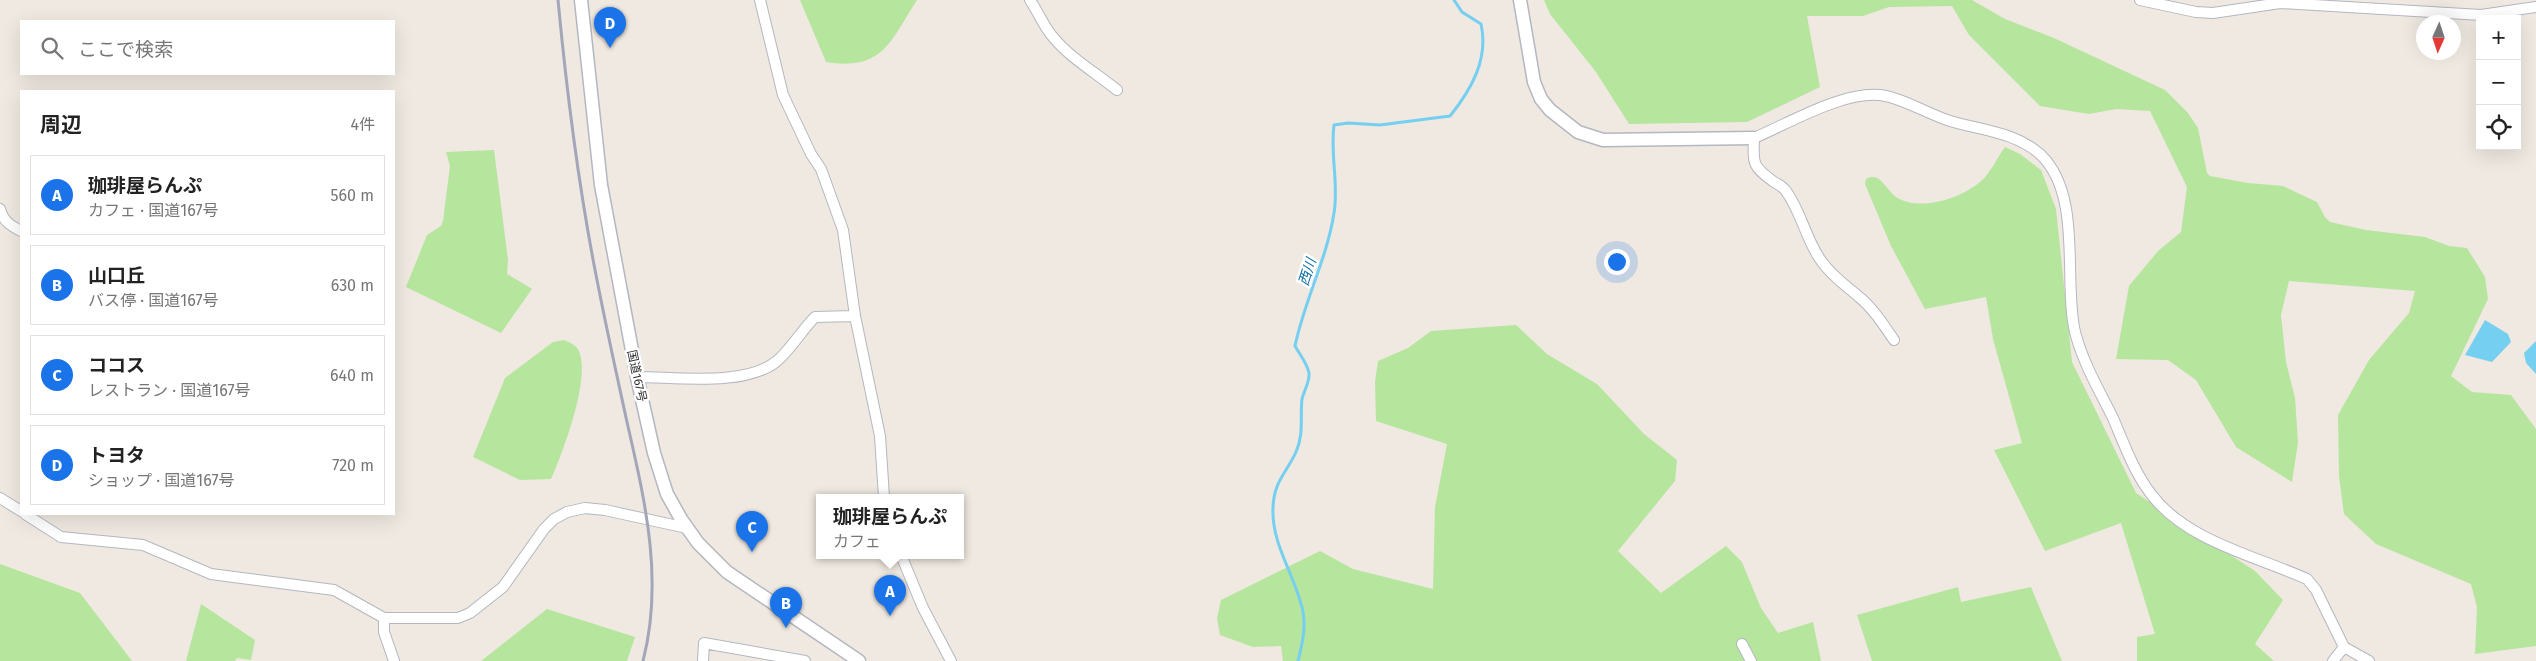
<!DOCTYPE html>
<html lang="ja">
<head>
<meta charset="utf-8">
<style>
  body { margin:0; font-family:"Fira Sans","Noto Sans JP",sans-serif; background:#f2f2f2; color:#222 }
  .controls { position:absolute; right:15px; top:15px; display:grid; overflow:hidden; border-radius:0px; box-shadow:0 5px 20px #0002 }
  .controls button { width:45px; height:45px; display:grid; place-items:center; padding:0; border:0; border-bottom:1px solid #e0e0e0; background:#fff; color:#222; font:25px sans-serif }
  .compass { position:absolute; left:2416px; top:15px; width:45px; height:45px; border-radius:50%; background:#fff; box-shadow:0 5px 20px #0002; rotate:183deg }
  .you { position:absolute; left:1616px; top:261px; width:18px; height:18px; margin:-12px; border:4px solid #fff; border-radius:50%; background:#1a73e8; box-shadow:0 0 0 8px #1a73e833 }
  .badge { display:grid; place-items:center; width:32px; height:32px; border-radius:50%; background:#1a73e8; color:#fff; font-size:16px; font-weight:700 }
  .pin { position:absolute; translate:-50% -41px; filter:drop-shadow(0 1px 2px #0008) }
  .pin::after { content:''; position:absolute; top:26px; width:18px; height:15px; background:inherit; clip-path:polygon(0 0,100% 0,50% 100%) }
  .popup { position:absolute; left:816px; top:494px; width:148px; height:65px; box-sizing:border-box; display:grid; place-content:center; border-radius:0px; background:#fff; filter:drop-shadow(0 1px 4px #0005); font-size:16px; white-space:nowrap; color:#767676 }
  .popup b { font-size:19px; color:#222 }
  .popup::after { content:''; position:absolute; left:50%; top:100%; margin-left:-10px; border:10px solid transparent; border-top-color:#fff }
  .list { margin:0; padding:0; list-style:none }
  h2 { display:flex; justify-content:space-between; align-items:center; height:65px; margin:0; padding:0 20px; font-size:21px }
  h2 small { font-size:16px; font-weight:400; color:#767676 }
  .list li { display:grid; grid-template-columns:32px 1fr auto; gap:15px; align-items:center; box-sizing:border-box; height:80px; margin:0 10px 10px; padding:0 10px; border:1px solid #e0e0e0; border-radius:0px }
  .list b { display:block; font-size:19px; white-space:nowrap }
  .list p { margin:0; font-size:16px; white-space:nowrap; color:#767676 }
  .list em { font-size:16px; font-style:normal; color:#767676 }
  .icon { flex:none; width:28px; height:28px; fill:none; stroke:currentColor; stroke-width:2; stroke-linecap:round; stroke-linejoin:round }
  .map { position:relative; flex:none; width:2536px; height:661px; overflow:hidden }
  .search { position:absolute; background:#fff; box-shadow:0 5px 20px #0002; left:20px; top:20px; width:375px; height:55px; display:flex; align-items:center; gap:12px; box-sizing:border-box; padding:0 18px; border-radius:0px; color:#767676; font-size:19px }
  .panel { position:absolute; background:#fff; box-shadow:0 5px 20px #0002; left:20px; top:90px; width:375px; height:425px; border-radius:0px }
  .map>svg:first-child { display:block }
  .green { fill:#b6e59e }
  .water { fill:#75cff0 }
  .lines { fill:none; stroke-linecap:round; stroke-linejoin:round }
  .stream { stroke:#75cff0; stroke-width:3 }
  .minor-casing { stroke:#b4b7c1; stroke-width:12 }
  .tertiary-casing { stroke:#b4b7c1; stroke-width:15 }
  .minor { stroke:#fff; stroke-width:10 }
  .tertiary { stroke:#fff; stroke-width:12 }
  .rail { stroke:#a3a6b8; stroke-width:3 }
  .labels { text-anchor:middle; stroke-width:5; stroke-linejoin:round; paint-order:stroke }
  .street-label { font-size:12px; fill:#2e2e2e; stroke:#fff }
  .water-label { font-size:14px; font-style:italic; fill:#0d6fa3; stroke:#fff }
</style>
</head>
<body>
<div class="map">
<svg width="2536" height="661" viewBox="0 0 2536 661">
  <rect width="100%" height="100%" fill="#efe9e1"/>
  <path class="green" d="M800,0h117c-27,42 -34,71 -91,62z
    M1544,0h428l33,19 49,19 111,52 23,23 10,15 9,45 3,3 38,7 35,3 34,16 8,15 5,5 36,8 59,7 24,9 18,2 18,29 3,22 -37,77 21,16 39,3 25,34v217l-61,8 2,-47 -6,-23 -95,-40 -32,-30 -5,-38 -1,-61 31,-55 40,-47 6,-22 -126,-10 -8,34 5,47 9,36 3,44 -6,40 -56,-35 -40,-67 -28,-20 -52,-1 13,-73 29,-35 23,-19 6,-45 -37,-76 -34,-2 -27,5 -49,-8 -71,-71 -17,-29 -63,1 -26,9h-56l13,71 -73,35 -118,2 -33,-52 -46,-58z
    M2005,147l15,7 21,16 15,39 16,153 64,131 119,78 28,29 -28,44 19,17h-137v-24l18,-3 -34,-111 -76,28 -51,-101 28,-7 -29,-104 -7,-42 -61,12 -34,-63 -26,-62 1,-5c14,-8 20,11 30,18 23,15 64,2 84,-15 10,-8 17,-24 25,-35z
    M494,150l14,110 -1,14 25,15 -31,44 -95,-46 21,-52 14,-9 2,-5 7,-55 -4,-14z
    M1516,325l31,29 50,30 47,50 33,26 -2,21 -57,70 43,42 65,-47 16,16 19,46 17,25 35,-11 8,39h-538l-2,-15 -28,1 -33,-12 -3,-17 4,-18 99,-49 33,18 80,20 2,-82 12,-63 -71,-23 -1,-39 3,-21 30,-13 23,-17z
    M564,340c4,2 10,4 13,8 17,23 -15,107 -26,131l-31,1 -47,-23 32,-79 48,-36z
    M0,564l80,29 52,68h-132z
    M1958,587l3,15 70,-15 31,74h-190l-15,-46z
    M201,604l54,36 -4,20 -14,-2 -2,3h-49z
    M547,609l88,28 -8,24h-146z"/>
  <path class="water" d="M2485,320l23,14 3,8 -19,20 -27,-7z
    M2536,341v33l-10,-11 -2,-10z"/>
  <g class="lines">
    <path class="stream" d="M1298,661c4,-16 8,-32 5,-49 -7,-36 -32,-67 -30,-105 1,-26 14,-35 23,-55 8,-17 4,-36 6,-53 2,-8 8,-18 7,-26 -2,-10 -9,-18 -14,-27 9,-45 32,-87 39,-133 5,-29 -4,-58 0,-88l14,-2 32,2 70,-9c21,-26 39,-57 31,-92l-19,-12 -8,-12"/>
    <g class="minor-casing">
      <path id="minor" d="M760,0l23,95 28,59 10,15 22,61 12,86 25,120 4,61
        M1030,0c8,12 14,27 23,37 16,20 43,36 64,53
        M2140,0l56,12 17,1 67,-10 201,12 55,-8
        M0,209c3,12 11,17 21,22
        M1894,340c-11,-16 -21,-32 -36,-44 -13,-11 -26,-20 -36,-34 -16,-21 -20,-49 -36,-71 -3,-4 -8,-7 -12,-9 -22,-16 -21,-18 -20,-44 36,-15 93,-50 132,-42 22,5 42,18 64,25 30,9 66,11 91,34 42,41 22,125 34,177 8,31 24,58 38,86 11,26 21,54 38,76 35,47 105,62 156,85l9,11 28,57 25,14
        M637,377c40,0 108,10 140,-16 15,-13 24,-30 38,-44l40,-1
        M0,498l21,13
        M25,514l36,23 82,8 68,29 123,16 50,28h74l12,-5 33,-26 41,-58 10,-10 13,-7 18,-4 20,2 82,18
        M901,555l22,53 28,53
        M384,618v14l10,29
        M1742,644l9,17
        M703,661l1,-18 101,18
        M2333,661l11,-14"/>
    </g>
    <g class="tertiary-casing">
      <path id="tertiary" d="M581,0l20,185 36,192 17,76 13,41 14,25 17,24 29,29 132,89
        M1520,0l14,82 7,17 9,11 28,22 25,8 151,-2"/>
    </g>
    <use href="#minor" class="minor"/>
    <use href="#tertiary" class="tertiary"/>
    <path class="rail" d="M558,0c9,95 21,191 40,285 9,46 19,91 29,137 18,79 37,158 16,239"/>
  </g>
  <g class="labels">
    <g class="street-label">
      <text transform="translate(637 376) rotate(78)" y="4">国道167号</text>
    </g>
    <g class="water-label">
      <text transform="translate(1307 272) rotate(-72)" y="5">西川</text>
    </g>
  </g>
</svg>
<div class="controls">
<button>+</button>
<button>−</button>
<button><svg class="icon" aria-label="locate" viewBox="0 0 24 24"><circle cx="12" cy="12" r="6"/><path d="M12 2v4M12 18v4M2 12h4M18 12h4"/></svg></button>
</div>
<svg class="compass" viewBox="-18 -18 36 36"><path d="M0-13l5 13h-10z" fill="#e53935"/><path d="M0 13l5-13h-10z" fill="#767676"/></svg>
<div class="you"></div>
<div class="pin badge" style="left:890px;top:616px">A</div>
<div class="popup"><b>珈琲屋らんぷ</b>カフェ</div>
<div class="pin badge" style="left:786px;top:628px">B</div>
<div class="pin badge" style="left:752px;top:552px">C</div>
<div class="pin badge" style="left:610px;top:48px">D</div>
<div class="search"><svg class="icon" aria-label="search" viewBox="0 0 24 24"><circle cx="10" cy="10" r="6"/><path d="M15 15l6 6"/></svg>ここで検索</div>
<section class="panel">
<h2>周辺<small>4件</small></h2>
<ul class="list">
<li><span class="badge">A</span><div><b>珈琲屋らんぷ</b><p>カフェ · 国道167号</p></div><em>560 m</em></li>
<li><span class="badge">B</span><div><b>山口丘</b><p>バス停 · 国道167号</p></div><em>630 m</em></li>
<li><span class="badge">C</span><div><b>ココス</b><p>レストラン · 国道167号</p></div><em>640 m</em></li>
<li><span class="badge">D</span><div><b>トヨタ</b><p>ショップ · 国道167号</p></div><em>720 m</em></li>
</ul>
</section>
</div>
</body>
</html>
